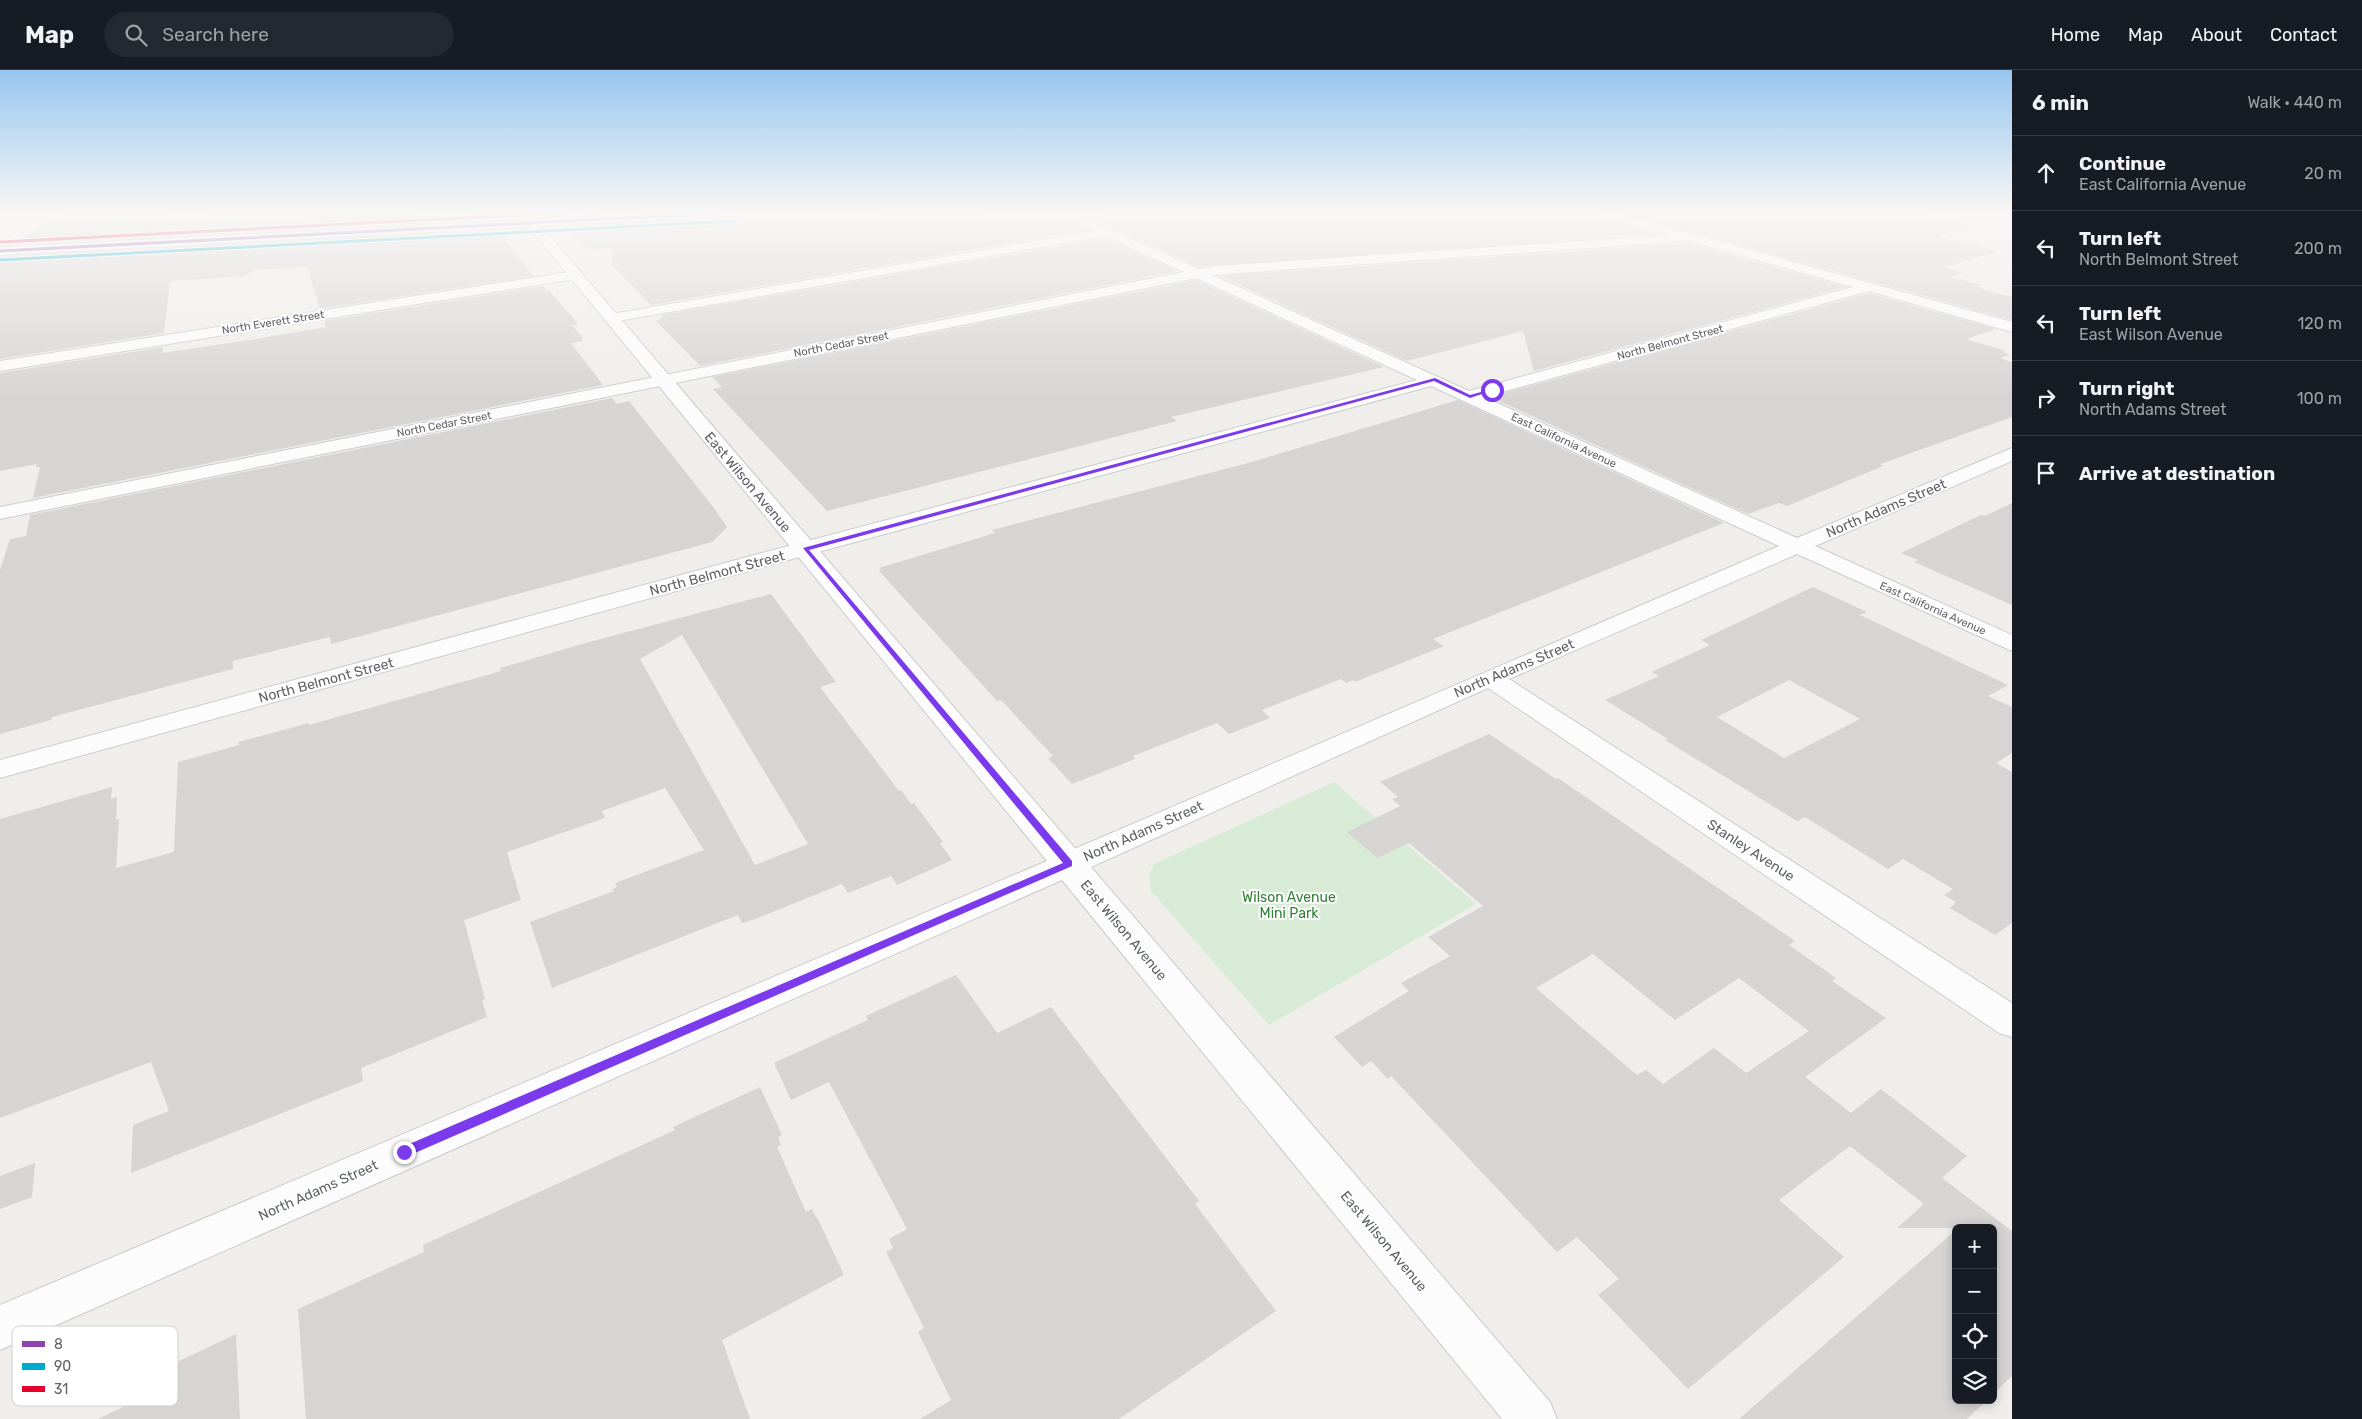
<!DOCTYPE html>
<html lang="en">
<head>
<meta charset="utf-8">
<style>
  body { margin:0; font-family:Rubik,sans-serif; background:#242831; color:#f1f3f6 }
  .controls { position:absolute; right:15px; bottom:15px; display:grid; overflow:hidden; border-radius:8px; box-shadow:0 2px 12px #0003 }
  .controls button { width:45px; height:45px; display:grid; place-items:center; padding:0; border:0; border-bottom:1px solid #363941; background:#171b24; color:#f1f3f6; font:25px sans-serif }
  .stop { position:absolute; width:15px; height:15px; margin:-11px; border:4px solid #7c3aed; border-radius:50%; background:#fff }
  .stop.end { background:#7c3aed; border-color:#fff; box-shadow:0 1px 5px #0008 }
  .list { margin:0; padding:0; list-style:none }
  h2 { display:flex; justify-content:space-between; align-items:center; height:65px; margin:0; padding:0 20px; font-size:21px }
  h2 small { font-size:16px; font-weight:400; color:#9ea1a6 }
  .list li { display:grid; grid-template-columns:32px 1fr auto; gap:15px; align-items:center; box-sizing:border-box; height:75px; padding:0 20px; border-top:1px solid #363941 }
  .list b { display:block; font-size:19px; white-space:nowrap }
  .list p { margin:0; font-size:16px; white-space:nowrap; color:#9ea1a6 }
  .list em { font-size:16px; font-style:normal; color:#9ea1a6 }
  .icon { flex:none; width:28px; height:28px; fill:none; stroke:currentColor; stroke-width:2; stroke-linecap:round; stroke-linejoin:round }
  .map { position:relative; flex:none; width:2012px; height:1349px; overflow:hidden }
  header { display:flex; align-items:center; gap:30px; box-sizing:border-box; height:70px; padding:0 25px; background:#171b24; border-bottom:1px solid #363941 }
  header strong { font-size:24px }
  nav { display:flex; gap:28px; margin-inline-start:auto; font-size:18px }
  .search { width:350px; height:45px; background:#242831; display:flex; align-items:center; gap:12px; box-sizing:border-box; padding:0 18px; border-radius:28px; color:#9ea1a6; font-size:19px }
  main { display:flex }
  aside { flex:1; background:#171b24 }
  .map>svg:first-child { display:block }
  .green { fill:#d8ebd6 }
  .building { fill:#d6d5d3; fill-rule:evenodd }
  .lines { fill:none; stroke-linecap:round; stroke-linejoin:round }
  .street-casing { stroke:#cbcccc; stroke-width:2 }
  .secondary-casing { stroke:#cacacb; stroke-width:2 }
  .street { fill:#fdfcfc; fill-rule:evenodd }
  .secondary { fill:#fdfcfc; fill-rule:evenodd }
  .bus-1-casing { stroke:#fff; stroke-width:5 }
  .bus-2-casing { stroke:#fff; stroke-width:5 }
  .bus-3-casing { stroke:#fff; stroke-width:5 }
  .bus-1 { stroke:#8e44ad; stroke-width:3 }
  .bus-2 { stroke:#00a9ce; stroke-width:3 }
  .bus-3 { stroke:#e4002b; stroke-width:3 }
  .route { fill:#7c3aed }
  .labels { text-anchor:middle; stroke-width:4; stroke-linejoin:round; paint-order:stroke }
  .far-street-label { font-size:11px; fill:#5f6368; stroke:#fff }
  .street-label { font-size:14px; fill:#5f6368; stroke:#fff }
  .park-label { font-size:14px; fill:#348238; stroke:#fff }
  .key { fill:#fff; stroke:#cfd0d2; stroke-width:1 }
  .key-label { font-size:14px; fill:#5f6368 }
</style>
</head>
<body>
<header>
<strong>Map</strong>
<div class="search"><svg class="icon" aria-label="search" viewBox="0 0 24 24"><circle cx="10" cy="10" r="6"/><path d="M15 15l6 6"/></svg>Search here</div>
<nav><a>Home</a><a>Map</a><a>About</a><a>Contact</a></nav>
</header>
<main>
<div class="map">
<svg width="2012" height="1349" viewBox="0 0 2012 1349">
  <rect width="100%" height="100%" fill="#efeeea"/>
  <path class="green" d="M1334,712l142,122 -207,121 -118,-134 -2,-15 5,-12z"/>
  <path class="building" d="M67,142h113l-7,5 108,-5h143l-9,12 -402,20z
    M546,142h99l-94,4z
    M939,142h43l19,9 62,-3 24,12 -436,75 -40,-41 2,-16 -25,1 -25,-22 112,-6v4l41,-1z
    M1166,142h426l3,4 62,18 -458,33 -113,-51z
    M1618,142h294l63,14 -39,10 63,15 -56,16 21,6 -15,4 32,8 -4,2 7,1 -3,1 31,8v23z
    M407,165l-3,5 97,-5 33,41 -214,33 -13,-42 -54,3 -7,6 -76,5 -6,52 -164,26v-102z
    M1105,168l73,33 -478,95 -44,-45 5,-2 -1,-1 3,-1 -2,-2z
    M1689,173l157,44 -312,84 -11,-40 -116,30 -187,-85z
    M1196,210l188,87 -213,50 6,4 -350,90 -114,-122 9,-2 -10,-10z
    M543,216l4,5h3l28,33 -6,1 11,13h-2l2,3 -12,2 32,42 -570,113 7,-31h-4l1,-3 -37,7v-98l163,-26 -1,6 100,-15 64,-11 -2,-6z
    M1869,223l127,36 -30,10 40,12 -4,1 8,3 -10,3 12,4v55l-132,47 3,2 -96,40 -8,-3 -31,11 -258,-117z
    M612,328l5,6 12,-3 85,107 13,19 -15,15 -381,102 -1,-7 -97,24v8l-181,48 -1,3 -51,14v-164l10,-31 16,-3 4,-21z
    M1458,330l266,123 -291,116 11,7 -89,36 -2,-2 -7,3 -5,-4 -79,31 8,8 -41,16 -12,-11 -84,33 2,3 -63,25 -24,-26 5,-2 -52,-56 -4,1 -118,-130 2,-1 -2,-2 116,-35 -3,-3 256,-67z
    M2012,433v102l-98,-43 4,-2 -17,-7 80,-38 4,1z
    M1813,517l54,25 -7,3 148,70 -20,11 24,11v46l-16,10 16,9v151l-17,12 -45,-27 6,-6 -12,-7 9,-6 -50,-30 -15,10 -83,-52 -8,4 -132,-81 3,-1 -63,-39 54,-24 -7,-4 58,-27 -9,-5zM1789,610l71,39 -76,39 -67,-41z
    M771,524l65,88 -16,5 79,104 2,-1 10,14 3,-1 29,39 -3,1 12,17 -55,25 -6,-9 -43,17 -6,-9 -87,35 -13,4 -4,-8 -186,73 -22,-66 84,-31 -1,-2 4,-2 -2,-4 89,-33 -39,-62 -63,23 3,7 -98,34 14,48 -57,20 21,79 -3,1 5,17 -126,51 2,13 -232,92 2,-48 36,-14 -18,-49 -151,56v-299l112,-32 -1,12 6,-2 -1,23 3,-1 -3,49 58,-16 4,-90 61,-17 -1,-3 71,-19v2l192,-54 -1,-3 89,-26zM682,565l126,209 -53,21 -115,-206z
    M1489,664l67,45 2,-1 237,163 -6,4 47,33 -4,3 54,37 -81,59 46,36 30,-24 86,67 -25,22 70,53v145l-19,18v-166h-96l27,-24 -74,-58 -71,54 65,57 -156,132 -90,-94 21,-16 -42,-42 -20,15 -166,-176 -3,3 -17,-18 -9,6 -28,-30 75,-46 -8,-8 49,-27 -22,-19 55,-31 -74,-63 -32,15 -30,-26 53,-26 -8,-7 6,-2 -18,-15zM1593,884l82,66 64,-42 70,53 -63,42 -32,-25 -51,36 -17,-14 -9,5 -101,-87z
    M956,905l41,58 54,-26 148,194 -4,3 81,107 -157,108h-199l31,-19 -33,-68 6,-4 -38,-76 7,-4 -4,-9 18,-10 -78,-147 -38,18 -17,-37 94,-43 -2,-4z
    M760,1017l22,48 -4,2 3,8 -4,2 29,65 6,-3 4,9 1,-1 27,58 -122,65 28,79h-444l-8,-110 126,-57 -1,-7 252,-115 -2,-3z
    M35,1093l-3,34 -32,12v-33z
    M1956,1160v170h31l-20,19h-228z
    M236,1264l4,85h-142l75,-36v-19z"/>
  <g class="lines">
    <g class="street-casing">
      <path id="street" d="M1056,142h15l128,57 17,-3 452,-31 -72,-21 -2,-2h18l400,110v10l-143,-41 -385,106 313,141 215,-90v13l-197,85 197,89v16l-215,-97 -288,125 503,324v34l-13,-4 -511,-345 -408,184 -11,3 -11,-3 -5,-8 5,-8 721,-310 -348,-160 -657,178 -774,214v-18l758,-206 659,-174 -221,-102 -1196,241v-12l1184,-235 -79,-36 -493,86 -7,-4 7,-4 481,-83zM1689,171l164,46 -384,104 -257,-116z
        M576,201l7,4 -2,3 -581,93v-10z"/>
    </g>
    <g class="secondary-casing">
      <path id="secondary" d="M517,142h12l6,7 141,-7h66l-6,4 -195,10 1009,1176 7,17h-55l-440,-539 -1062,470v-45l1047,-444 -518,-634 -529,28v-8l523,-27z"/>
    </g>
    <use href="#street" class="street"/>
    <use href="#secondary" class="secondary"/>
    <g class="bus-1-casing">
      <path id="bus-1" d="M0,181l736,-39"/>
    </g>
    <g class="bus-2-casing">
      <path id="bus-2" d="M0,190l736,-39"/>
    </g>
    <g class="bus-3-casing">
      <path id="bus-3" d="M0,172l577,-30"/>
    </g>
    <use href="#bus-1" class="bus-1"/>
    <use href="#bus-2" class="bus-2"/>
    <use href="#bus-3" class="bus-3"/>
  </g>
  <linearGradient id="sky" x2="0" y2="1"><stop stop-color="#97c6ef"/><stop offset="0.43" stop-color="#f8f7f6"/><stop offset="1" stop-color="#f8f7f6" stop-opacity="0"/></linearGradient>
  <rect width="2012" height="331" fill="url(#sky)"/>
  <path class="route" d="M1435,308l35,17 22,-6 2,1 -24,8 -36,-17 -625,169 263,311v5l-664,290h-8v-8l663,-285 -260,-315z"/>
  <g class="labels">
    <g class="far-street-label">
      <text transform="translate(273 252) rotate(-9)" y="4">North Everett Street</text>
      <text transform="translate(1670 272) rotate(-15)" y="4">North Belmont Street</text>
      <text transform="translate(841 274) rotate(-11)" y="4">North Cedar Street</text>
      <text transform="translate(444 354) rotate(-11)" y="4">North Cedar Street</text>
      <text transform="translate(1564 370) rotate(25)" y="4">East California Avenue</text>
      <text transform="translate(1933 538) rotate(24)" y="4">East California Avenue</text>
    </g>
    <g class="street-label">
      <text transform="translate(748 412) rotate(50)" y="5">East Wilson Avenue</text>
      <text transform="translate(1886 438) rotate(-23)" y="5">North Adams Street</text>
      <text transform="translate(717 503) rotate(-15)" y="5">North Belmont Street</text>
      <text transform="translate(1514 598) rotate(-23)" y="5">North Adams Street</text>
      <text transform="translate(326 610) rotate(-15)" y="5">North Belmont Street</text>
      <text transform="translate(1143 761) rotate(-24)" y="5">North Adams Street</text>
      <text transform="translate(1751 780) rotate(33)" y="5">Stanley Avenue</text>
      <text transform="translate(1124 860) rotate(50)" y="5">East Wilson Avenue</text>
      <text transform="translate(318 1120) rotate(-24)" y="5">North Adams Street</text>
      <text transform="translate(1384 1171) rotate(50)" y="5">East Wilson Avenue</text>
    </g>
    <g class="park-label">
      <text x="1289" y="832">Wilson Avenue<tspan x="1289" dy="16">Mini Park</tspan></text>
    </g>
  </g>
  <rect x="12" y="1256" width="166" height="80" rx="8" class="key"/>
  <rect x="22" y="1271" width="23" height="6" fill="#8e44ad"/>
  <rect x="22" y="1293" width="23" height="7" fill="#00a9ce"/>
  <rect x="22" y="1316" width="23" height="6" fill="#e4002b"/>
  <g class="key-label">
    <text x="54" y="1279">8</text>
    <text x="54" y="1301">90</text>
    <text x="54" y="1324">31</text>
  </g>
</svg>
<div class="controls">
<button>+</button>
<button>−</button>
<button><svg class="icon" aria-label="locate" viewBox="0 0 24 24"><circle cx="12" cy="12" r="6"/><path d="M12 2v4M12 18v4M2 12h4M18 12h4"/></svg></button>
<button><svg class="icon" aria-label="layers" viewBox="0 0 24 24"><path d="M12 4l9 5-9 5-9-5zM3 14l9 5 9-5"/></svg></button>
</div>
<div class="stop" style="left:1492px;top:320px"></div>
<div class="stop end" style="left:404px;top:1082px"></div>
</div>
<aside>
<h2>6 min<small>Walk · 440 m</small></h2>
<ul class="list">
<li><svg class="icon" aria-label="ahead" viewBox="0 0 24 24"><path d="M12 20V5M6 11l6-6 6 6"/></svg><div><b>Continue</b><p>East California Avenue</p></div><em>20 m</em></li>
<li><svg class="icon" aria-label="left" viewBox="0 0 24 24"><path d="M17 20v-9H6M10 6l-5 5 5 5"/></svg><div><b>Turn left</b><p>North Belmont Street</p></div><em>200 m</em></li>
<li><svg class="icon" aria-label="left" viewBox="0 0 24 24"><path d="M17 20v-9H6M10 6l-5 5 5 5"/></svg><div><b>Turn left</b><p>East Wilson Avenue</p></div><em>120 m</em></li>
<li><svg class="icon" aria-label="right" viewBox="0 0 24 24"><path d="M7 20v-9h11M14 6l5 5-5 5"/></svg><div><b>Turn right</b><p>North Adams Street</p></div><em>100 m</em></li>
<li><svg class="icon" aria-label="arrive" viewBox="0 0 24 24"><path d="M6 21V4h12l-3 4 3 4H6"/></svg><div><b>Arrive at destination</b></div></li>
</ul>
</aside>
</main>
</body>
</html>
